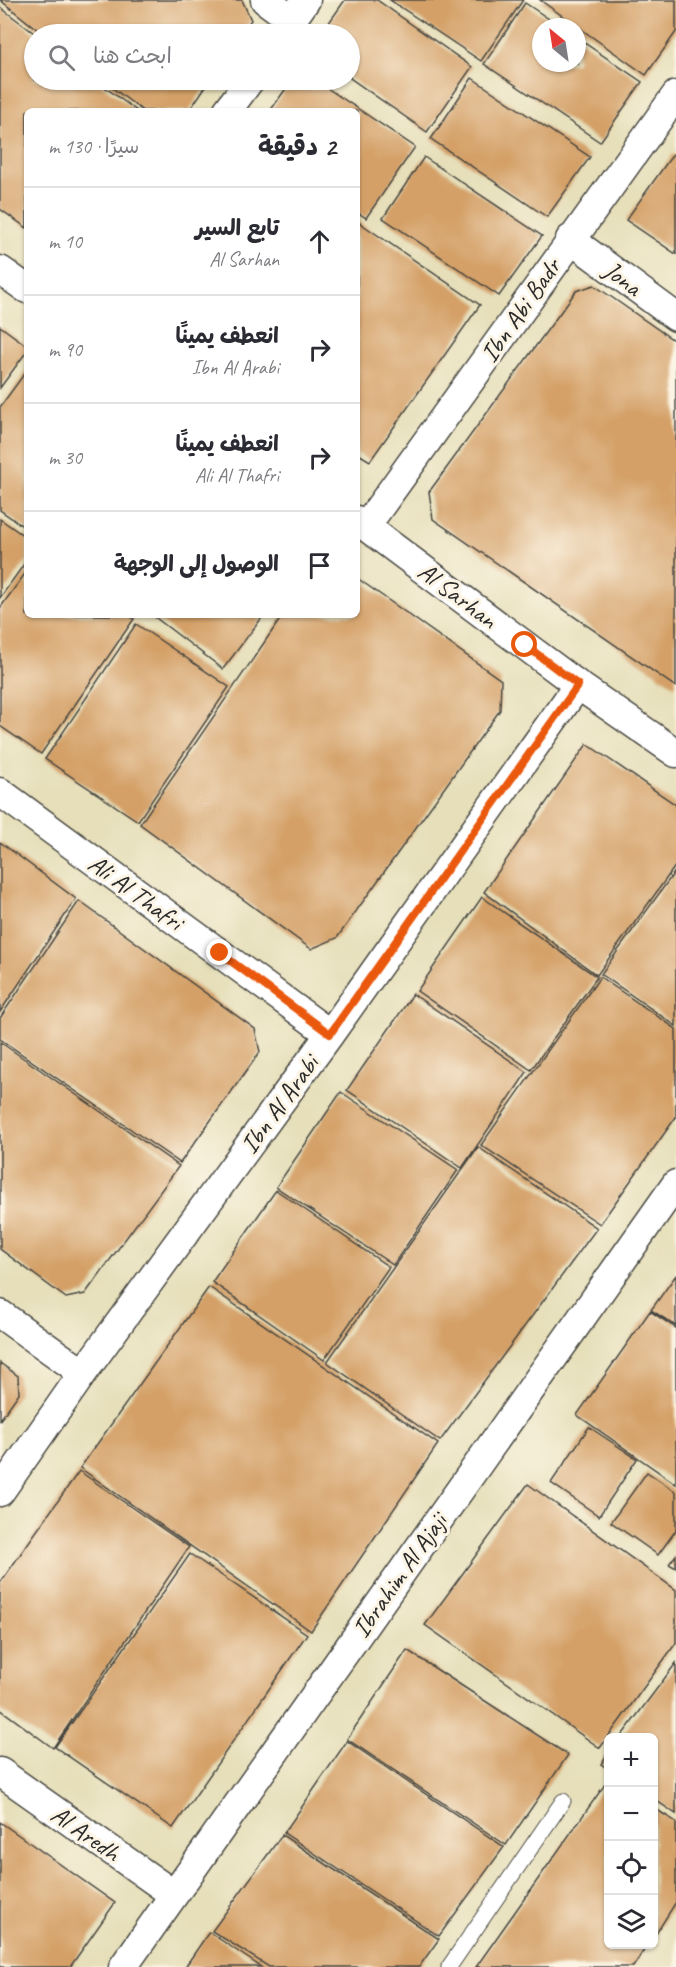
<!DOCTYPE html>
<html lang="ar">
<head>
<meta charset="utf-8">
<style>
  body { margin:0; font-family:Caveat,"Playpen Sans Arabic",sans-serif; background:#f2f2f3; color:#2b2b33; direction:rtl }
  .controls { position:absolute; right:18px; bottom:18px; display:grid; overflow:hidden; border-radius:9px; box-shadow:0 2px 4px #0004 }
  .controls button { width:54px; height:54px; display:grid; place-items:center; padding:0; border:0; border-bottom:2px solid #e1e1e2; background:#fff; color:#2b2b33; font:30px sans-serif }
  .compass { position:absolute; left:532px; top:18px; width:54px; height:54px; border-radius:50%; background:#fff; box-shadow:0 2px 4px #0004; rotate:330deg }
  .stop { position:absolute; width:18px; height:18px; margin:-14px; border:4px solid #ea580c; border-radius:50%; background:#fff }
  .stop.end { background:#ea580c; border-color:#fff; box-shadow:0 2px 6px #0008 }
  .list { margin:0; padding:0; list-style:none }
  h2 { display:flex; justify-content:space-between; align-items:center; height:78px; margin:0; padding:0 24px; font-size:26px }
  h2 small { font-size:20px; font-weight:400; color:#7c7c81 }
  .list li { display:grid; grid-template-columns:39px 1fr auto; gap:18px; align-items:center; box-sizing:border-box; height:108px; padding:0 24px; border-top:2px solid #e1e1e2 }
  .list b { display:block; font-size:22px; white-space:nowrap }
  .list p { margin:0; font-size:20px; white-space:nowrap; color:#7c7c81 }
  .list em { font-size:20px; font-style:normal; color:#7c7c81 }
  .icon { flex:none; width:33px; height:33px; fill:none; stroke:currentColor; stroke-width:2; stroke-linecap:round; stroke-linejoin:round }
  .map { position:relative; flex:none; width:676px; height:1967px; overflow:hidden; direction:ltr }
  .search { position:absolute; background:#fff; box-shadow:0 2px 4px #0004; left:24px; top:24px; width:336px; height:66px; display:flex; align-items:center; gap:15px; box-sizing:border-box; padding:0 21px; border-radius:33px; color:#7c7c81; font-size:22px }
  .panel { position:absolute; background:#fff; box-shadow:0 2px 4px #0004; left:24px; top:108px; width:336px; height:510px; border-radius:9px; direction:rtl }
  .map>svg:first-child { display:block }
  .building { fill:#d4a068 }
  .lines { fill:none; stroke-linecap:round; stroke-linejoin:round }
  .lane-casing { stroke:#474640; stroke-width:17 }
  .street-casing { stroke:#474640; stroke-width:31 }
  .lane { stroke:#fff; stroke-width:15 }
  .street { stroke:#fff; stroke-width:28 }
  .route { stroke:#ea580c; stroke-width:8 }
  .labels { text-anchor:middle; stroke-width:6; stroke-linejoin:round; paint-order:stroke }
  .street-label { font-size:26px; fill:#2b2b2b; stroke:#fcf5e5 }
</style>
</head>
<body>
<div class="map">
<svg width="676" height="1967" viewBox="0 0 676 1967">
  <rect width="100%" height="100%" fill="#fcf5e5"/>
  <filter id="ink" filterUnits="userSpaceOnUse"><feTurbulence type="fractalNoise" baseFrequency=".0167" numOctaves="2"/><feDisplacementMap in="SourceGraphic" scale="12" xChannelSelector="R" yChannelSelector="G"/><feConvolveMatrix kernelMatrix="1 2 1 2 8 2 1 2 1" color-interpolation-filters="sRGB"/></filter>
  <filter id="wash" filterUnits="userSpaceOnUse"><feTurbulence type="fractalNoise" baseFrequency=".008" numOctaves="4" result="noise"/><feDisplacementMap in="SourceGraphic" scale="24" xChannelSelector="R" yChannelSelector="G"/><feGaussianBlur stdDeviation="1.35" result="paint"/><feColorMatrix in="noise" values="0 0 0 0 0 0 0 0 0 0 0 0 0 0 0 0 0 1.4 0 .05"/><feComposite in="paint" operator="in"/></filter>
  <g filter="url(#wash)">
    <rect width="100%" height="100%" fill="#e6dfba"/>
    <g id="blocks">
      <path class="building" d="M0,0h242l9,20 -10,14h-198z
        M345,0h32l95,67 -45,65 -77,-54v-44h-29z
        M390,0h133l-42,61z
        M540,0h136v32l-30,43z
        M525,3l36,24h-20v36h36v-25l65,44 -42,60 -116,-78z
        M0,7l34,26v47h61l42,31h-110v117l-27,-19z
        M472,78l118,79 -43,60 -116,-78z
        M102,80h108l-21,31h-46z
        M292,80h23l100,67 -49,71 -9,-6v-101h-87z
        M673,154l3,2v98l-50,-34z
        M424,157l118,79 -43,60 -116,-78z
        M357,221l123,84 -110,156 -13,-8z
        M594,285l82,57v345l-243,-168 -4,-27 147,-201z
        M0,326l27,20v5l-27,37z
        M27,370v159l-27,-19v-103z
        M0,519l27,19v22l-27,38z
        M27,571v44h101l6,4 -93,135 -41,-28v-118z
        M357,578l144,102 -1,30 -163,228 -26,11 -171,-125 143,-209h74z
        M152,615h112l-41,54z
        M136,624l93,63 -91,134 -93,-62z
        M587,744l89,61v60l-79,110 -113,-83z
        M0,842l76,57 -76,113z
        M676,870v156l-75,-52z
        M482,897l115,80 -66,93 -114,-79z
        M79,901l176,128 5,23 -80,111 -180,-124v-21z
        M600,977l76,52v88l-76,107 -119,-79z
        M413,994l114,78 -65,96 -115,-78z
        M0,1042l179,124 -94,128 -19,4 -66,-49z
        M341,1092l117,78 -65,95 -117,-78z
        M478,1147l119,81 -157,213 -113,-79z
        M276,1190l113,77 -65,93 -112,-78z
        M676,1275v51l-25,-16z
        M209,1287l229,157 -127,187 -231,-163z
        M650,1311l26,17v156l-99,-69z
        M0,1363l18,13 1,17 -19,27z
        M589,1427l48,32 -38,57 -48,-33z
        M79,1471l110,76 -136,201 -53,-39v-126z
        M647,1472l29,20v38l-18,25 -47,-33z
        M528,1484l148,106v53l-76,105 -175,-123z
        M190,1554l117,80 -134,194 -118,-81z
        M676,1555v13l-7,-4z
        M407,1650l161,105 -62,90 -159,-106z
        M676,1663v151l-22,-15v-61h-34z
        M347,1741l157,106 -65,89 -155,-103z
        M608,1753v16l-7,-5z
        M608,1780v164h40l-15,23h-157z
        M654,1808l22,14v80l-22,35z
        M0,1822l115,81 -45,64h-70z
        M282,1835l157,104 -20,28h-150l-57,-36z
        M209,1932l52,35h-76z"/>
    </g>
  </g>
  <g filter="url(#ink)">
    <use href="#blocks" fill-opacity="0" stroke="#474640" stroke-width="1.5"/>
    <g class="lines">
      <g class="lane-casing">
        <path id="lane" d="M449,1967l114,-166"/>
      </g>
      <g class="street-casing">
        <path id="street" d="M265,0l27,20
          M282,34l24,-34
          M227,111l23,-31
          M570,239l106,78
          M0,270l27,19
          M357,520l221,165 98,68
          M366,526l310,-431
          M0,792l330,242
          M0,1314l83,59
          M0,1492l83,-119 247,-339 248,-349
          M0,1772l173,122
          M123,1967l553,-783"/>
      </g>
      <use href="#lane" class="lane"/>
      <use href="#street" class="street"/>
    </g>
  </g>
  <g class="lines" filter="url(#ink)">
    <path class="route" d="M220,953l110,81 248,-349 -53,-40"/>
  </g>
  <g class="labels">
    <g class="street-label">
      <text transform="translate(623 278) rotate(37)" y="9">Jona</text>
      <text transform="translate(520 310) rotate(-55)" y="9">Ibn Abi Badr</text>
      <text transform="translate(458 595) rotate(37)" y="9">Al Sarhan</text>
      <text transform="translate(136 892) rotate(36)" y="9">Ali Al Thafri</text>
      <text transform="translate(279 1104) rotate(-54)" y="9">Ibn Al Arabi</text>
      <text transform="translate(399 1575) rotate(-55)" y="9">Ibrahim Al Ajaji</text>
      <text transform="translate(86 1833) rotate(35)" y="9">Al Aredh</text>
    </g>
  </g>
</svg>
<div class="controls">
<button>+</button>
<button>−</button>
<button><svg class="icon" aria-label="locate" viewBox="0 0 24 24"><circle cx="12" cy="12" r="6"/><path d="M12 2v4M12 18v4M2 12h4M18 12h4"/></svg></button>
<button><svg class="icon" aria-label="layers" viewBox="0 0 24 24"><path d="M12 4l9 5-9 5-9-5zM3 14l9 5 9-5"/></svg></button>
</div>
<svg class="compass" viewBox="-18 -18 36 36"><path d="M0-13l5 13h-10z" fill="#e53935"/><path d="M0 13l5-13h-10z" fill="#7c7c81"/></svg>
<div class="stop" style="left:525px;top:645px"></div>
<div class="stop end" style="left:220px;top:953px"></div>
<div class="search"><svg class="icon" aria-label="search" viewBox="0 0 24 24"><circle cx="10" cy="10" r="6"/><path d="M15 15l6 6"/></svg>ابحث هنا</div>
<section class="panel">
<h2>2 دقيقة<small>سيرًا · 130 m</small></h2>
<ul class="list">
<li><svg class="icon" aria-label="ahead" viewBox="0 0 24 24"><path d="M12 20V5M6 11l6-6 6 6"/></svg><div><b>تابع السير</b><p>Al Sarhan</p></div><em>10 m</em></li>
<li><svg class="icon" aria-label="right" viewBox="0 0 24 24"><path d="M7 20v-9h11M14 6l5 5-5 5"/></svg><div><b>انعطف يمينًا</b><p>Ibn Al Arabi</p></div><em>90 m</em></li>
<li><svg class="icon" aria-label="right" viewBox="0 0 24 24"><path d="M7 20v-9h11M14 6l5 5-5 5"/></svg><div><b>انعطف يمينًا</b><p>Ali Al Thafri</p></div><em>30 m</em></li>
<li><svg class="icon" aria-label="arrive" viewBox="0 0 24 24"><path d="M6 21V4h12l-3 4 3 4H6"/></svg><div><b>الوصول إلى الوجهة</b></div></li>
</ul>
</section>
</div>
</body>
</html>
